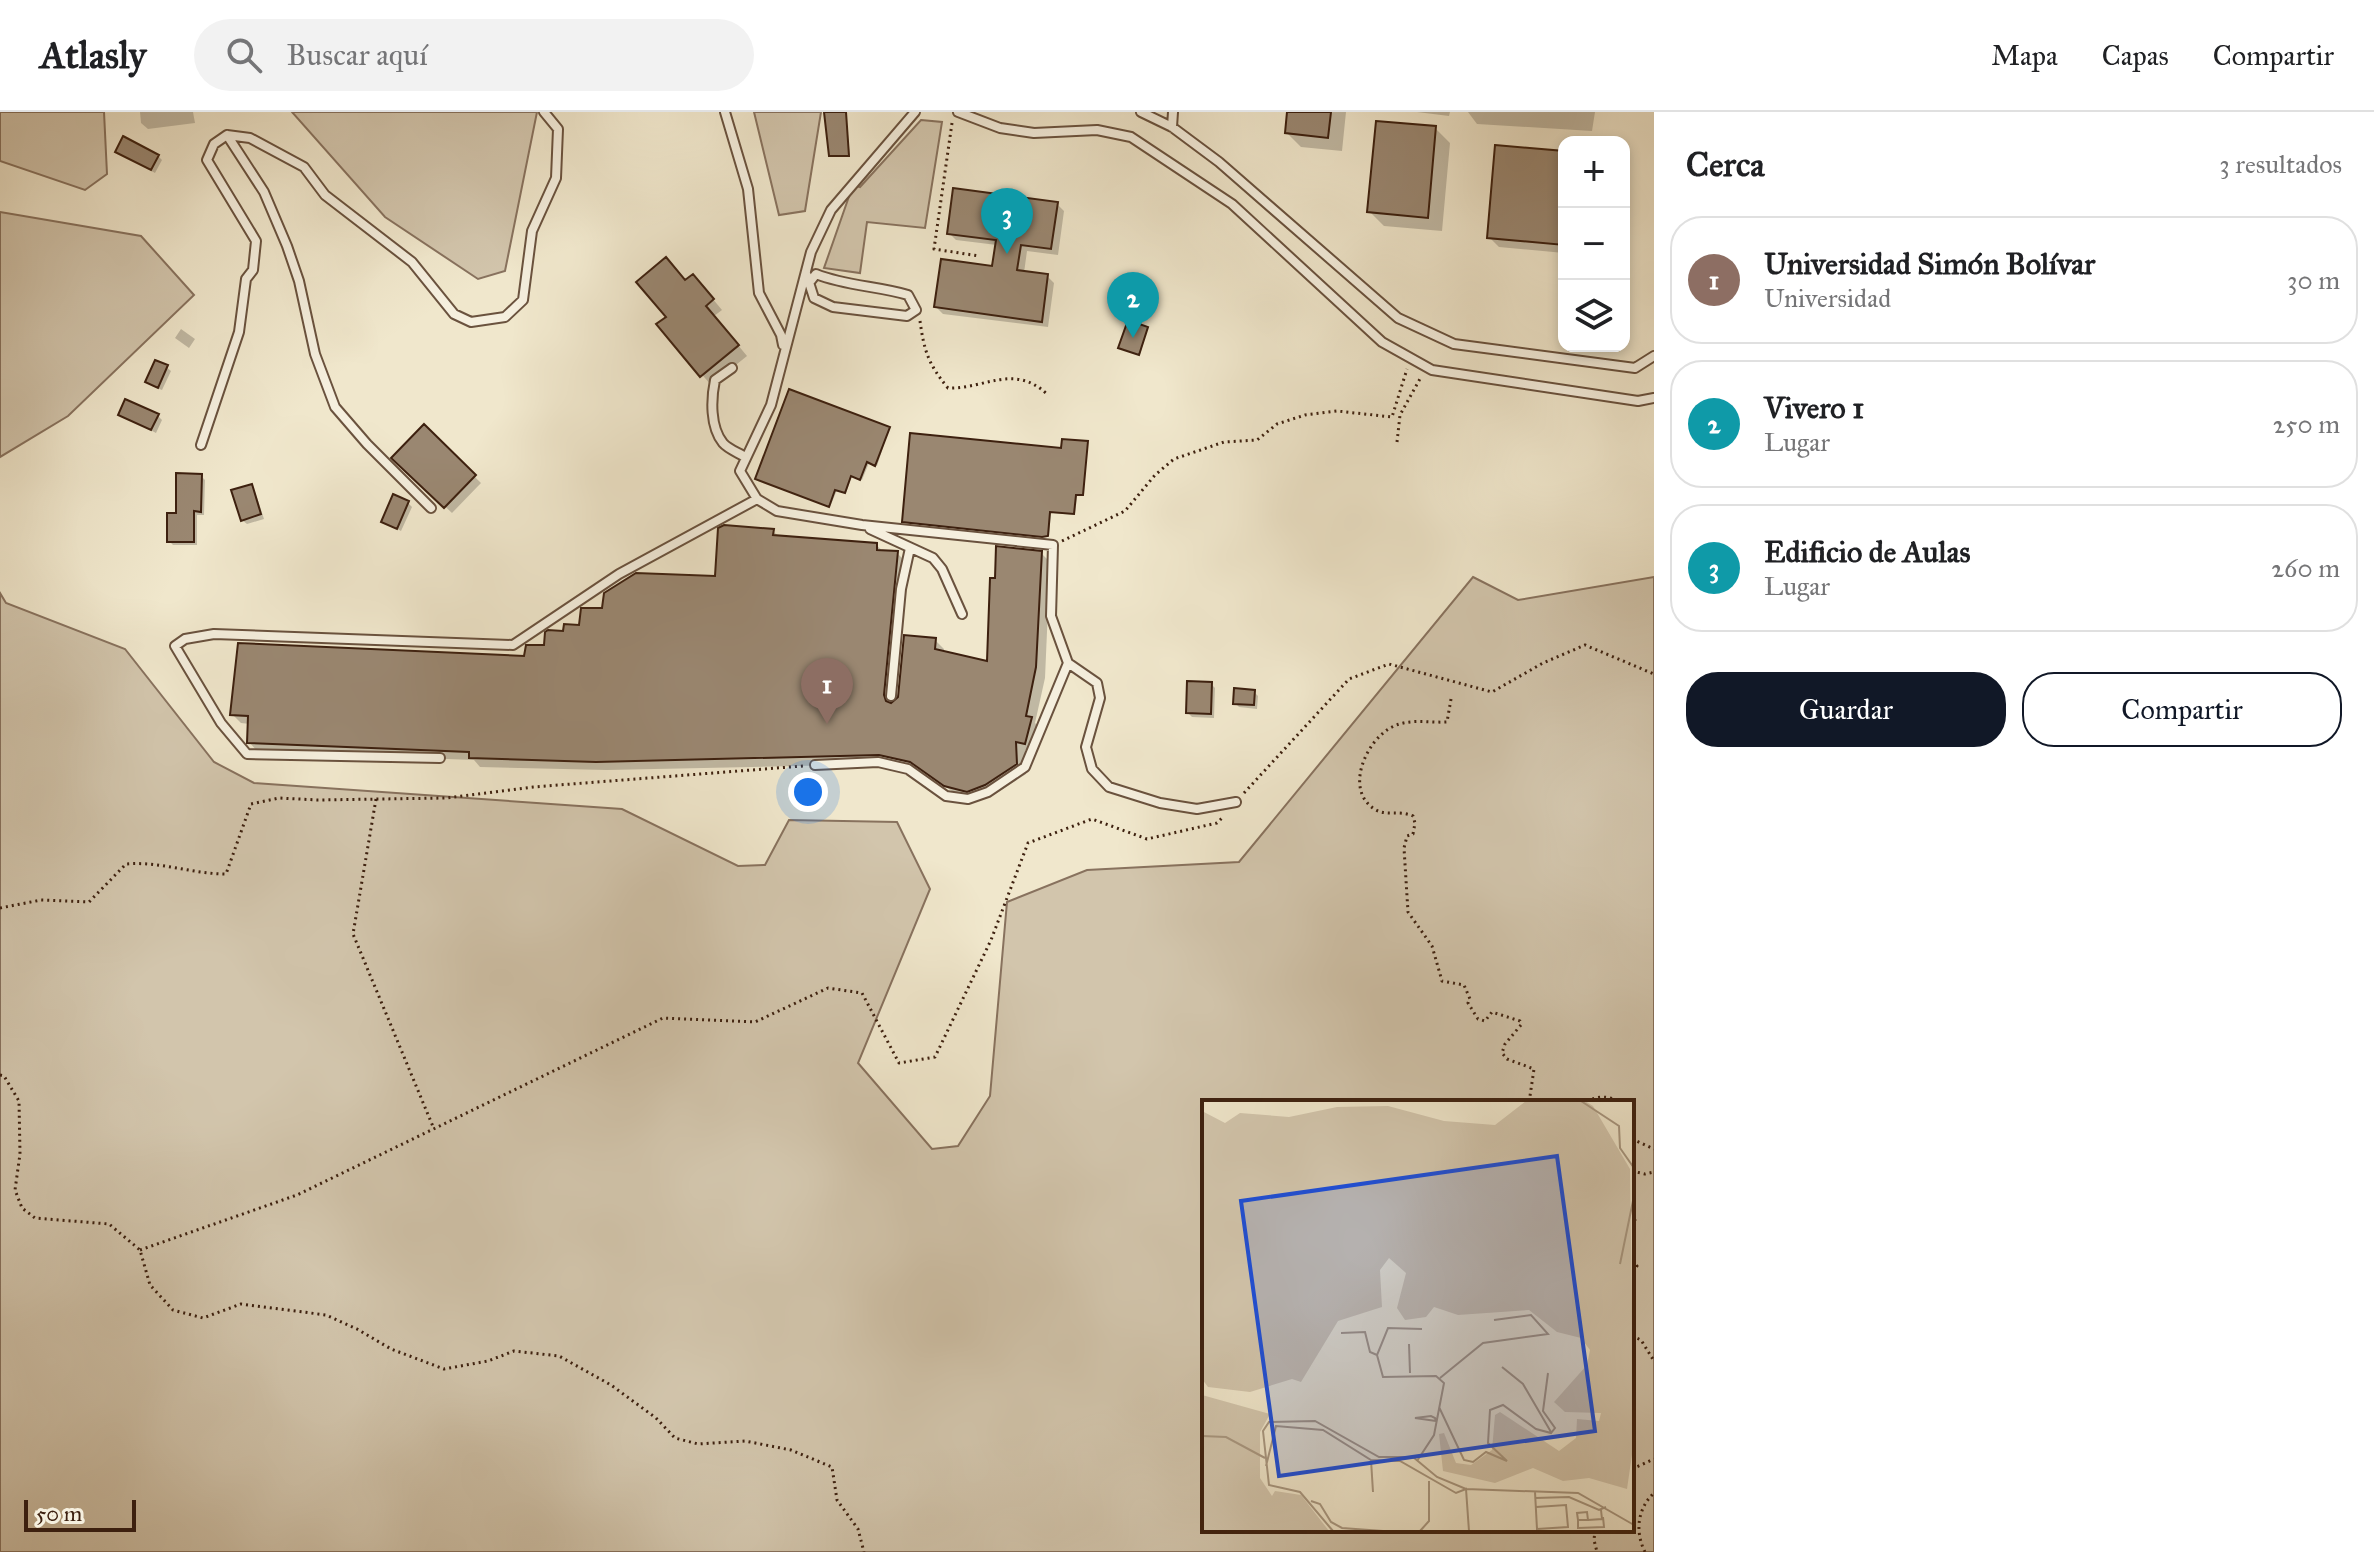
<!DOCTYPE html>
<html lang="es">
<head>
<meta charset="utf-8">
<style>
  body { margin:0; font-family:"IM FELL Great Primer",serif; background:#f2f2f2; color:#202124 }
  .controls { position:absolute; right:24px; top:24px; display:grid; overflow:hidden; border-radius:16px; box-shadow:0 4px 12px #0003 }
  .controls button { width:72px; height:72px; display:grid; place-items:center; padding:0; border:0; border-bottom:2px solid #e0e0e0; background:#fff; color:#202124; font:40px sans-serif }
  .scale { position:absolute; left:24px; bottom:20px; width:112px; box-sizing:border-box; padding-left:8px; border:4px solid #3d200f; border-top:0; font-size:22px; line-height:28px; white-space:nowrap; color:#3d200f; -webkit-text-stroke:6px #f5efde; paint-order:stroke }
  .you { position:absolute; left:808px; top:680px; width:28px; height:28px; margin:-20px; border:6px solid #fff; border-radius:50%; background:#1a73e8; box-shadow:0 0 0 12px #1a73e833 }
  .badge { display:grid; place-items:center; width:52px; height:52px; border-radius:50%; background:#111827; color:#fff; font-size:26px; font-weight:700 }
  .pin { position:absolute; translate:-50% -66px; filter:drop-shadow(0 2px 4px #0008) }
  .pin::after { content:''; position:absolute; top:42px; width:28px; height:24px; background:inherit; clip-path:polygon(0 0,100% 0,50% 100%) }
  .list { margin:0; padding:0; list-style:none }
  h2 { display:flex; justify-content:space-between; align-items:center; height:104px; margin:0; padding:0 32px; font-size:34px }
  h2 small { font-size:26px; font-weight:400; color:#757577 }
  .list li { display:grid; grid-template-columns:52px 1fr auto; gap:24px; align-items:center; box-sizing:border-box; height:128px; margin:0 16px 16px; padding:0 16px; border:2px solid #e0e0e0; border-radius:32px }
  .list b { display:block; font-size:30px; white-space:nowrap }
  .list p { margin:0; font-size:26px; white-space:nowrap; color:#757577 }
  .list em { font-size:26px; font-style:normal; color:#757577 }
  .actions { display:flex; gap:16px; padding:24px 32px }
  .actions a { flex:1; padding:18px 0; border:2px solid #111827; border-radius:32px; text-align:center; font-size:28px; color:#111827 }
  .actions .main { background:#111827; color:#fff }
  .icon { flex:none; width:44px; height:44px; fill:none; stroke:currentColor; stroke-width:2; stroke-linecap:round; stroke-linejoin:round }
  .map { position:relative; flex:none; width:1654px; height:1440px; overflow:hidden }
  header { display:flex; align-items:center; gap:48px; box-sizing:border-box; height:112px; padding:0 40px; background:#fff; border-bottom:2px solid #e0e0e0 }
  header strong { font-size:38px }
  nav { display:flex; gap:44px; margin-inline-start:auto; font-size:28px }
  .search { width:560px; height:72px; background:#f2f2f2; display:flex; align-items:center; gap:20px; box-sizing:border-box; padding:0 28px; border-radius:44px; color:#757577; font-size:30px }
  main { display:flex }
  aside { flex:1; background:#fff }
  .map>svg:first-child { display:block }
  .green { fill:#d2c5ac; stroke:#88725e; stroke-width:2; fill-rule:evenodd }
  .shadow { fill:#0003 }
  .building { fill:#9a8771; stroke:#3d200f; stroke-width:2 }
  .lines { fill:none; stroke-linecap:round; stroke-linejoin:round }
  .lane-casing { stroke:#6a523e; stroke-width:12 }
  .path { stroke:#3d200f; stroke-width:3; stroke-dasharray:2 4; stroke-linecap:butt }
  .lane { stroke:#f5efde; stroke-width:8 }
  .inset-road { fill:none; stroke:#a89780; stroke-width:2 }
  .view { fill:#1d4ed8; fill-opacity:0.15; stroke:#1d4ed8; stroke-width:4 }
  .inset-edge { fill:none; stroke:#3d200f; stroke-width:4 }
</style>
</head>
<body>
<header>
<strong>Atlasly</strong>
<div class="search"><svg class="icon" aria-label="search" viewBox="0 0 24 24"><circle cx="10" cy="10" r="6"/><path d="M15 15l6 6"/></svg>Buscar aquí</div>
<nav><a>Mapa</a><a>Capas</a><a>Compartir</a></nav>
</header>
<main>
<div class="map">
<svg width="1654" height="1440" viewBox="0 0 1654 1440">
  <rect width="100%" height="100%" fill="#f0e7cc"/>
  <filter id="stains"><feTurbulence type="fractalNoise" baseFrequency=".0025" numOctaves="4"/><feColorMatrix values="0 0 0 0 .2 0 0 0 0 .09 0 0 0 0 .02 0 0 0 .5 -.17"/></filter>
  <radialGradient id="worn" r=".72"><stop offset=".6" stop-color="#630" stop-opacity="0"/><stop offset="1" stop-color="#630" stop-opacity=".3"/></radialGradient>
  <path class="green" d="M0,0h104l3,62 -22,16 -85,-29z
    M292,0h245l-32,159 -27,8 -93,-62z
    M754,0h67l-16,99 -26,4z
    M921,8l21,2 -17,106 -58,-6 -7,51 -36,-5 29,-83 7,2z
    M0,100l141,24 53,59 -126,121 -68,41z
    M1473,465l45,23 136,-23v975h-1654v-959l6,10 119,46 89,113 40,21 368,26 116,57 27,-1 24,-45 108,2 33,67 -72,174 74,86 26,-3 32,-50 17,-194 80,-32 152,-8zM1204,990h428v428h-428z"/>
  <path class="shadow" d="M140,0h53l2,11 -47,6 -7,-6z
    M826,0h20l4,45 -19,-2z
    M1289,0h57l-4,39 -41,-4 -14,-14z
    M1417,0h33l-1,4z
    M1468,0h127l-3,19 -115,-7z
    M1435,16l15,15 -8,88 -58,-5 -15,-15z
    M1564,41v100l-65,-6 -10,-10z
    M122,43l36,1 4,4 -7,13z
    M1057,92l7,7 -6,44 -31,-4 -3,22 23,3 7,7 -6,44 -105,-13 -7,-7 58,-39 3,-23 -41,-5 -7,-7z
    M686,170l16,4 20,24 -8,6 33,40 -36,29 -52,-60 9,-8z
    M181,217l14,10 -6,9 -14,-10z
    M1147,217l-7,26 -18,-6z
    M166,255l5,4 -9,19 -10,-4 -4,-4z
    M120,302l38,2 4,4 -6,13z
    M424,315l57,56 -29,30 -58,-55z
    M889,317l-12,37 -8,-3 -7,17 -10,-4 -6,17 -9,-3 -7,17 -71,-27z
    M1087,331l-3,53h-7l-2,19 -24,-2 -2,23 -144,-14 158,-72z
    M201,364l4,4 -1,35h-7v30h-24l-4,-4 9,-26z
    M251,374l4,5 9,28 -17,5 -5,-4z
    M408,391l4,4 -11,24 -18,-10z
    M773,419l7,7 96,7 8,7 13,1 9,9 -13,142 7,-6 35,-58 9,9v4l45,11 52,-111 9,9 -5,116 -10,45 5,5 -6,24 -9,-2 1,24 -31,20 -17,6 -14,-1 -41,-27 -34,-8 -282,6 -127,-3 -6,-7 -216,-8 -9,-10 1,-18 -9,-1 -9,-9 294,-56 39,-25 16,-6 23,-17 113,-32z
    M1211,572l4,4 -1,30 -22,-1 -4,-4z
    M1254,580l4,4 -1,13 -18,-2 -4,-4z"/>
  <path class="building" d="M824,0h22l3,44h-20z
    M1287,0h44l-3,26 -43,-5z
    M1376,9l60,5 -8,92 -61,-6z
    M123,24l36,19 -8,15 -36,-18z
    M1495,33l69,6v94l-77,-7z
    M953,76l105,14 -7,47 -30,-4 -4,25 31,4 -6,48 -108,-15 7,-48 51,7 4,-26 -49,-6z
    M666,145l19,23 8,-6 21,25 -8,7 33,39 -39,32 -44,-53 10,-7 -30,-35z
    M1128,208l20,7 -9,28 -21,-7z
    M155,248l13,5 -10,23 -13,-6z
    M789,277l101,38 -15,39 -8,-4 -7,18 -9,-4 -6,17 -10,-3 -6,17 -74,-28z
    M125,287l34,15 -8,16 -33,-15z
    M424,312l52,51 -32,33 -53,-50z
    M910,321l151,15 1,-9 26,2 -5,54h-7l-2,19 -24,-2 -2,24 -6,1 -140,-15z
    M176,361l26,1 -1,38 -7,-1v31h-27v-29h9z
    M252,372l9,30 -20,7 -10,-31z
    M393,382l16,7 -12,28 -16,-7z
    M724,413l50,4 -1,6 104,8v7l21,1 -14,144 2,6 5,2 7,-6 6,-62 32,3 -1,11 52,12 3,-83h5l1,-32 46,5 -6,116 -10,49 6,1 -7,27 -9,-2 1,22 -32,21 -18,7 -23,-6 -34,-24 -31,-7 -283,7 -127,-4v-6l-222,-9 1,-27 -18,-1 8,-72 286,13 2,-11h18l1,-13 3,-2 15,1 1,-7 15,1 2,-17h21l2,-15 32,-20 79,3 3,-48z
    M1187,569l25,1 -1,32 -25,-1z
    M1234,576l21,2 -1,15 -21,-1z"/>
  <g class="lines">
    <g class="lane-casing">
      <path id="lane" d="M725,0l23,77 11,104 22,42 2,10
        M958,0l42,16 34,5 63,-3 34,7 101,67 150,138 50,28 206,31 16,-3
        M1141,0l31,15 47,35 179,156 56,26 181,24 19,-12
        M1172,15l1,-15
        M227,23l37,57 23,54 12,35 16,73 20,53 32,37 64,64
        M806,161l8,25 19,9 74,9 9,-6 -8,-15c-30,-9 -62,-9 -92,-21l-7,9
        M732,256l-17,12c-4,19 -5,47 8,63 5,6 16,10 22,14
        M201,333l38,-113 7,-53 7,-9 3,-29 -49,-81 7,-16 13,-9 23,3 54,29 21,28 87,67 42,52 17,8 34,-5 18,-17 9,-69 24,-53 2,-49 -14,-17
        M870,417l63,29 9,11 20,45
        M1068,551l29,20 3,15 -14,49 6,22 17,18 51,16 37,6 39,-7
        M891,584l10,-107 9,-41
        M440,646l-193,-4 -26,-31 -46,-77 10,-7 29,-5 299,11 106,-71 138,-75
        M815,653l63,-3 30,7 38,27 22,3 20,-7 37,-25 43,-104 -17,-47 2,-71 -191,-20 -85,-14 -20,-12 -17,-28 31,-66 40,-153 20,-42 84,-98"/>
    </g>
    <path class="path" d="M952,11l-18,126 45,7
      M920,209c4,29 8,43 28,67 38,1 65,-25 99,6
      M1397,330l3,-27 21,-38
      M1062,429l63,-30 30,-36 19,-16 50,-17 33,-2 20,-16 28,-9 32,-4 55,6 15,-48
      M1451,587l-4,23c-18,1 -37,-4 -55,5 -26,13 -49,64 -16,83 11,6 23,0 37,6l2,7 -2,11 -6,2 -3,12 4,64 24,34 10,35 22,4 6,14 -2,4 10,16 7,2 7,-9 28,9 1,4 -16,19 -3,9 5,6 27,10 -4,27 3,6
      M1244,681l105,-114 40,-15 103,28 51,-29 42,-18 69,29
      M376,687l-23,135 81,195
      M0,796l41,-8 48,2 37,-38c34,-3 66,10 100,10l25,-70 28,-6 39,2 128,-2 87,-11 270,-21
      M0,963l4,1 15,25 1,53 -5,36 7,18 13,10 74,6 31,26 10,35 23,25 30,8 38,-14 85,11 31,14 34,20 53,20 44,-8 26,-10 45,5 52,29 45,33 19,20 23,6 47,-3 46,9 41,17 5,33 21,29 6,23
      M1587,990c11,-7 21,-6 34,0
      M1632,1027l22,10
      M1632,1059l13,3 9,-2
      M1632,1096l3,12 -3,3
      M140,1138l157,-55 366,-177 92,4 73,-34 34,5 37,70 36,-6 56,-117 37,-97 64,-24 55,20 70,-16 6,-6
      M1632,1149l5,5 -5,5
      M1632,1224l9,4 13,21
      M1632,1357l22,-10
      M1595,1418l-1,10 3,12
      M1645,1440c-10,-20 -8,-43 9,-59"/>
    <use href="#lane" class="lane"/>
  </g>
  <g transform="translate(1202 988)">
    <rect width="432" height="432" fill="#f0e7cc"/>
    <path d="M324,1h59l8,5 37,63 4,272 -7,48 -38,-11 -26,3 -30,-13 -38,15 -52,-12 -4,-37 5,-1 12,30 15,2 21,-15 3,-35 5,-3 59,39 17,-13 1,-19 22,2 2,-8 -36,-1 -11,-10 33,-37 3,-15 -9,-12 -24,-6 -28,-22 -71,5 -24,-8 -8,10 -21,3 -8,-12 9,-35 -17,-15 -9,12 2,37 -44,14 -37,61 -9,-3 -42,13 -42,-5 -6,-8v-268l23,12 15,-10 49,4 48,-10 51,-1 56,15 51,4zM0,295l68,19 -10,18v46l12,18 3,-5 26,4 28,36h-127z" fill="#d2c5ac"/>
    <path class="inset-road" d="M379,1l38,25 1,22 14,20M418,164l14,-68M139,233l24,-1 5,20 7,3M207,244l1,29M300,267l21,17 28,48M238,278l43,-35 65,-9 -17,-19 -37,5M237,307l25,53 9,2 13,-10 21,9 -19,-18 2,-33 13,-5 33,24 15,4 4,-5 -12,-17 5,-38M234,321l-21,-3 16,-2 4,2 1,3 1,1M0,336l24,1 39,21M169,360l2,32M215,361l17,-26 10,-52 -8,-7 -53,1 -6,-22 11,-27 34,1M64,366l10,-40 47,4 48,30 29,1 56,32 10,-4 3,42M333,392l2,37 31,-2 -2,-22 -30,2M333,398l34,-1 30,13 7,-3M109,401l9,3 11,18 11,6 41,3M376,420v8l26,-1 -1,-10M386,420l-1,-8 -10,1 1,7h10l14,-1 -1,-9M131,431l-33,-39 -31,-7 -6,-54 6,-9 46,-1 64,36h34l24,20 29,12 112,4 56,32M218,431l9,-10v-40"/>
    <path class="view" d="M355,56l38,275 -316,45 -38,-275z"/>
    <rect width="432" height="432" class="inset-edge"/>
  </g>
  <rect width="100%" height="100%" filter="url(#stains)"/>
  <rect width="100%" height="100%" fill="url(#worn)"/>
</svg>
<div class="controls">
<button>+</button>
<button>−</button>
<button><svg class="icon" aria-label="layers" viewBox="0 0 24 24"><path d="M12 4l9 5-9 5-9-5zM3 14l9 5 9-5"/></svg></button>
</div>
<div class="scale">50 m</div>
<div class="you"></div>
<div class="pin badge" style="left:827px;top:612px;background:#8d6e63">1</div>
<div class="pin badge" style="left:1133px;top:226px;background:#0f9aa8">2</div>
<div class="pin badge" style="left:1007px;top:142px;background:#0f9aa8">3</div>
</div>
<aside>
<h2>Cerca<small>3 resultados</small></h2>
<ul class="list">
<li><span class="badge" style="background:#8d6e63">1</span><div><b>Universidad Simón Bolívar</b><p>Universidad</p></div><em>30 m</em></li>
<li><span class="badge" style="background:#0f9aa8">2</span><div><b>Vivero 1</b><p>Lugar</p></div><em>250 m</em></li>
<li><span class="badge" style="background:#0f9aa8">3</span><div><b>Edificio de Aulas</b><p>Lugar</p></div><em>260 m</em></li>
</ul>
<div class="actions"><a class="main">Guardar</a><a>Compartir</a></div>
</aside>
</main>
</body>
</html>
